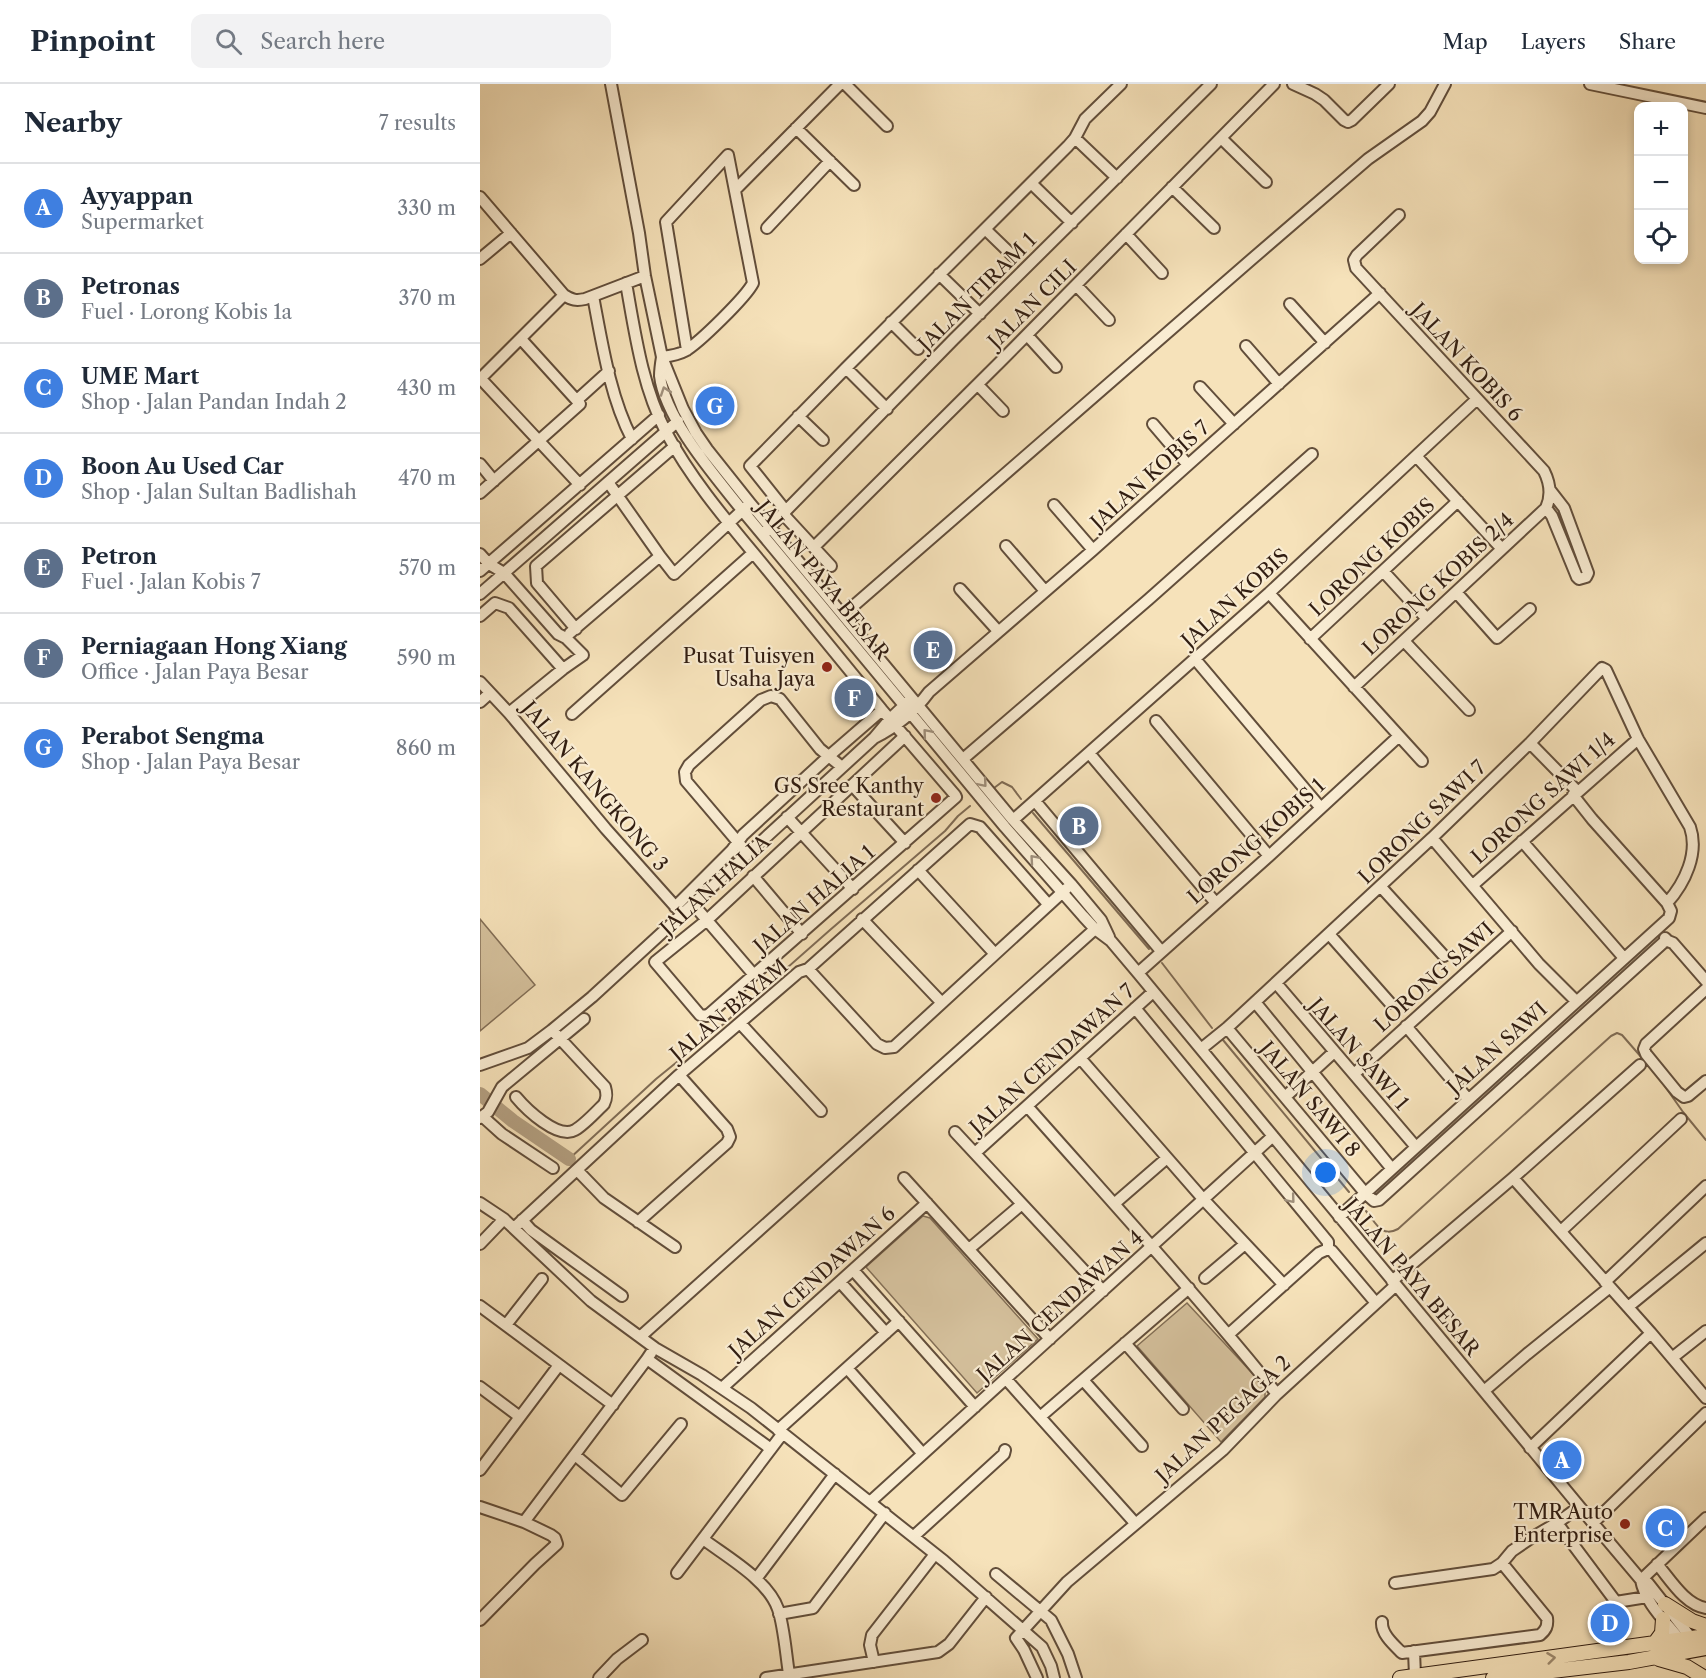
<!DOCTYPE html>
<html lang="en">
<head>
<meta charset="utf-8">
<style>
  body { margin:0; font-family:"Libre Caslon Text",serif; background:#f2f2f3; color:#1f2937 }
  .controls { position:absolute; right:18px; top:18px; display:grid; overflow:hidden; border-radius:12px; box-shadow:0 3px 9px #0003 }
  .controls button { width:54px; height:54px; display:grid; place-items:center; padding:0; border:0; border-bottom:2px solid #e0e1e3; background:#fff; color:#1f2937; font:30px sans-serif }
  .you { position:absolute; left:846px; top:1089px; width:21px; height:21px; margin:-15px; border:4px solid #fff; border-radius:50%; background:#1a73e8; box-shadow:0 0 0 9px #1a73e833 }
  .badge { display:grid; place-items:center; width:39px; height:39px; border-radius:50%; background:#8f2418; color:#fff; font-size:20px; font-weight:700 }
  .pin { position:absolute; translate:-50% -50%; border:3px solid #fff; box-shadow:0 2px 6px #0006 }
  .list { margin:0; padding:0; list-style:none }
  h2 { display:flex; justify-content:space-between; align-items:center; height:78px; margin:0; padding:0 24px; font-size:26px }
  h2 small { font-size:20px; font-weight:400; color:#747a83 }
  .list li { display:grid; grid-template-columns:39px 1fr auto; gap:18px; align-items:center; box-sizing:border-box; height:90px; padding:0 24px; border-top:2px solid #e0e1e3 }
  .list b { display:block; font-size:22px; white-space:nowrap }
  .list p { margin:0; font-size:20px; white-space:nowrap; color:#747a83 }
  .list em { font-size:20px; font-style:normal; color:#747a83 }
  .icon { flex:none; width:33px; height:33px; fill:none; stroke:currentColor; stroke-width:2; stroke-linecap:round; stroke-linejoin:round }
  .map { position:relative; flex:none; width:1226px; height:1594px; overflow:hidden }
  header { display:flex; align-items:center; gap:36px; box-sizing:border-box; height:84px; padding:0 30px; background:#fff; border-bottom:2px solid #e0e1e3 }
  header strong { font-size:28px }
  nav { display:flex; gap:33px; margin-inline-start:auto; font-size:21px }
  .search { width:420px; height:54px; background:#f2f2f3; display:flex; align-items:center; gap:15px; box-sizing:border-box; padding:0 21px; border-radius:12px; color:#747a83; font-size:22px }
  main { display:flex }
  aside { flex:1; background:#fff }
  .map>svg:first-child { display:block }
  .green { fill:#d5c19d; stroke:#836f57; stroke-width:1.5 }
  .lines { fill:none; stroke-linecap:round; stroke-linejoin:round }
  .stream { stroke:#7f6b54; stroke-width:2 }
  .river { stroke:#b39f81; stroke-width:14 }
  .minor-casing { stroke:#624e3b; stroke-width:14 }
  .major-casing { stroke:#311d11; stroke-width:16 }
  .minor { stroke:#f9ecd2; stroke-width:10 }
  .major { stroke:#f6e2ba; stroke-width:14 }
  .oneway { stroke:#9f8f7b }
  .oneway2 { stroke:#9d896e }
  .poi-dot { fill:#8f2418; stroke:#f9ecd2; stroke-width:2 }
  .labels { text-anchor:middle; stroke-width:4.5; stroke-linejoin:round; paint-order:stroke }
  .street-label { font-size:20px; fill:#311d11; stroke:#f9ecd2 }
  .poi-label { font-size:20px; fill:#311d11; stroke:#f9ecd2; text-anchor:end }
</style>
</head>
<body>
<header>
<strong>Pinpoint</strong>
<div class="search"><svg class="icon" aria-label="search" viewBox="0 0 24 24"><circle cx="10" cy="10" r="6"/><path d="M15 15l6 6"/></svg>Search here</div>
<nav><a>Map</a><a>Layers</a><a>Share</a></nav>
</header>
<main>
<aside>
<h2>Nearby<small>7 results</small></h2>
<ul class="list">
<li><span class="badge" style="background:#3f7fe0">A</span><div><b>Ayyappan</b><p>Supermarket</p></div><em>330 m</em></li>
<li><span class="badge" style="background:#5c6f8a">B</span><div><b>Petronas</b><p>Fuel · Lorong Kobis 1a</p></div><em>370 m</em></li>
<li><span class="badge" style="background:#3f7fe0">C</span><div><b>UME Mart</b><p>Shop · Jalan Pandan Indah 2</p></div><em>430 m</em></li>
<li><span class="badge" style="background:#3f7fe0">D</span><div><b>Boon Au Used Car</b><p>Shop · Jalan Sultan Badlishah</p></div><em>470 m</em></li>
<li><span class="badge" style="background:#5c6f8a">E</span><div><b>Petron</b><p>Fuel · Jalan Kobis 7</p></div><em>570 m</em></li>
<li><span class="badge" style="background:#5c6f8a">F</span><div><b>Perniagaan Hong Xiang</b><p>Office · Jalan Paya Besar</p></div><em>590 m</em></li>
<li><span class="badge" style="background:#3f7fe0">G</span><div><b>Perabot Sengma</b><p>Shop · Jalan Paya Besar</p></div><em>860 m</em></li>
</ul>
</aside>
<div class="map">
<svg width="1226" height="1594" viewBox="0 0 1226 1594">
  <rect width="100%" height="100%" fill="#f6e2ba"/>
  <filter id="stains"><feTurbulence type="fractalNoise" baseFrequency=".00333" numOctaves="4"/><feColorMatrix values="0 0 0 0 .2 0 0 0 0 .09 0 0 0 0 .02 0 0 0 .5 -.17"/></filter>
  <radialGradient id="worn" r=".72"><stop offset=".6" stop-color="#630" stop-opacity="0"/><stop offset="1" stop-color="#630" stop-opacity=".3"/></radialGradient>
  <path class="green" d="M0,835l55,66 -55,46z
    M443,1132l7,2 108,121 -61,54 -111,-126z
    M707,1219l78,84v10l-44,45 -84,-96z"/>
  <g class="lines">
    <path class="stream" d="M514,704l8,-6 10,5 9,12
      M553,729l116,136
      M682,879l50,65
      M743,956l126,152
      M1184,1001l19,27 23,28
      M89,1075l87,-80 64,-52 110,-97 115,-99 13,-15 12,-10
      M886,1127c10,12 15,27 32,18l213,-193 6,-3 5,2 27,31"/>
    <path class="river" d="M0,1010l33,27 56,38"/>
    <g class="minor-casing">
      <path id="minor" d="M131,0l28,149 6,43 17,81 21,52 13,24 11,16 43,54 263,317 58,64 30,36 8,17
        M365,0l42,42
        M813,0l22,10 9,6 20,20 4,2 4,-2 37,-36
        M1110,0l116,24
        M316,44l58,57
        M595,54l42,40
        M741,54l45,44
        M551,99l41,40
        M692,103l42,41
        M255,106l105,-106
        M0,113l84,98c8,5 12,6 21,4l60,-23
        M287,144l63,-67
        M505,145l28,27
        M646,150l36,39
        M0,175l31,-26
        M459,190l41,40
        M146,199c9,50 16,103 40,149 25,47 60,88 94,129 41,50 81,99 122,149l73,85 1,2 -249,219 -7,-1 -45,-53 52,-42 198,-184
        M596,201l33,35
        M113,212c9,47 17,101 39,143
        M810,220l35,39
        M411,238l27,27
        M547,251l29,32
        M766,262l33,38
        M207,266l-21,-128 62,-67
        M182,273c-1,6 -2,13 -2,19 5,43 56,101 82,134l263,317 78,89 12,13 16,12 27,32 455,550 48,57 7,3 44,56
        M182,273c8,-1 16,-2 23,-6 14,-8 61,-54 68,-68l-25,-128
        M366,284l41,41
        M0,295l84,-84
        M1,295l99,106
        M498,301l25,26
        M720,303l34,37
        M97,316l32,-29
        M318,332l25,24
        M673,340l35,41
        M936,372l86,93
        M0,380l14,17
        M128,398l52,74 14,18 73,-68
        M0,409l100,-89 -59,-65
        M574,421l39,45
        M1066,424l6,8 25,61 2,2 7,-2 2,-4 -24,-65 -14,-18
        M306,427l-36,-45 96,-98 222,-222 7,-8 10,-19 36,-35
        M303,430l48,52
        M285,448l189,-193 257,-255
        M526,462l39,45
        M334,463l188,-187 272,-276
        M0,470l9,10 15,9 54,61 8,4 17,17 -20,14 -54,44
        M0,487l179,-156
        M903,487l44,48
        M480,505l38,42
        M976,508l41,46 33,-29
        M789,509l153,168
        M0,510l198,-173
        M363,531l409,-356 116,-100 54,-38 8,-9 15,-28
        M0,532l15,-13 14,5 54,61
        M96,545l-39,-46 -1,-17 139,-120
        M90,549l90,-77
        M830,555l148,-138
        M924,557l65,69
        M715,575l125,148
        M0,598l29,31 97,116 76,85
        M874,603l192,-179c6,-13 4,-25 -2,-37l-188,-203 -2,-8 3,-5 42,-40
        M0,618l10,-9
        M92,630l181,-161
        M676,637l113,135
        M394,654c22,-11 41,-27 55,-46l164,-142 287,-257
        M1050,659l48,49
        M609,669l126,149
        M483,675l186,-160 163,-145
        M372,701l53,58
        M555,717l126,150
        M307,733l66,72
        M533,736l256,-227 208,-194
        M952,754l107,126 37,37
        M1042,757l102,117
        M268,770l-62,-73 -1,-9 4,-7 72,-65 10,-4 9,3 40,50 22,18
        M438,786l77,84
        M273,792l49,58
        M993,801l165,-146
        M901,803l63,69
        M213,820l61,71
        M195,823l57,-57 11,-15 86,-79 53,-46
        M382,835l80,84
        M849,850l61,69
        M1185,854l3,3 5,2 33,38
        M328,885l69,75 8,4 9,-1 172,-158
        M658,889l131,-117 130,-120
        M796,899l140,164
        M1226,905l-60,55 -2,5 2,5 31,38 7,5 4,-1 18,-15
        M775,918l137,167
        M655,924l193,234v7
        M260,939l81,88
        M926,942l62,73
        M747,944l138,165 9,8 5,-1 285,-258 4,-1
        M721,965l26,-21 205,-190 98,-95 72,-75 4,2 32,69 52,88c9,26 -5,56 -23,76
        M600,974l124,142 80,85
        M0,981l48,-17 24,-18 40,-33 282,-259 16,-19 19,-18
        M874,990l158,-143
        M36,1013c10,12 42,43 59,33 9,-5 21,-18 29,-26 3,-6 3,-10 1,-17l-53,-57
        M805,1013l49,-45
        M547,1022c84,95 170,189 250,288
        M2,1032l20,18 51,34
        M0,1034l8,-6 14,-25 82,-68
        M475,1048l148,159
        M495,1069l178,-161
        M97,1086l27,28 71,49
        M424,1094l146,161
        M1033,1094l138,155 55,65
        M0,1119l24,16 87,82 64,47 47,27 49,33 193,153 98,86 9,19 3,12
        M634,1120l53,-46
        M859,1133l330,-299 2,-7 -4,-8 -75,-84 -19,-24
        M42,1136l9,10 91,66
        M158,1138l89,-79 3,-6 -3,-8 -48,-54
        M34,1144l165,-153 120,-103 9,-3 162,-145 10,3 68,77
        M1081,1147l120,-112
        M0,1160l24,-25
        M489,1165l53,-45
        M848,1165l4,2 44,52
        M373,1186l122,137
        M725,1194l40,-34
        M912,1197l121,-103 127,-113
        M360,1198l46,51
        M1125,1198l101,-96
        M0,1222l133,99
        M1148,1223l78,-64
        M26,1241l36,-46
        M749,1250l90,-81 9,-4
        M160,1253l455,-408
        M645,1259l58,66
        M171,1269l-4,6 124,90
        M1192,1274l34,-27
        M367,1284l76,86
        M526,1295l129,144
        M603,1296l59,66
        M0,1303l40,30
        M242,1304l205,-185
        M1004,1307l43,-37 83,-67
        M560,1333l149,-129
        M298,1346l121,-109
        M1050,1364l121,-115
        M95,1371l47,40 59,-71
        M0,1386l79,-105
        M390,1418l403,-366
        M0,1423l44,15 27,13 4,3 2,6 -22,20 -55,56
        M44,1438l123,-163
        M1077,1439l59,79 31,-5
        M1113,1439l113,-110
        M434,1452l90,-82 1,-4
        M223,1455c24,18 65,41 75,70 6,17 8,46 11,65
        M1177,1480c13,15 28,41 49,44
        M197,1489l106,-140
        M516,1490l55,46 17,34 8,24
        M276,1495l79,-105
        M1161,1496l65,-62
        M1161,1496c4,23 25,42 39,60
        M915,1499l98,-14 9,-6 10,-12 19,-13 26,-15 22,-16
        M299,1530l34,-6 72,-95
        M902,1538c-1,12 12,23 20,31l138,-18c6,-5 8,-9 7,-17l-45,-55
        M934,1567l1,25
        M394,1578l-4,-17 2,-10 63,-81
        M119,1594l18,-19 25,-19
        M286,1594l172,-26 11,-8 37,-47
        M557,1594l-13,-28 -8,-12 51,-56 156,-132 54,-56 119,-109"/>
    </g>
    <g class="major-casing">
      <path id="major" d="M1185,1520l27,17 14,5
        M1174,1560l8,-11 1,-14
        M1179,1575l28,8 18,11
        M920,1594l306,-42
        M1013,1594l136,-16 77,-14"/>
    </g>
    <use href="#minor" class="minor"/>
    <use href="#major" class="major"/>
  </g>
  <defs><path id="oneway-chevron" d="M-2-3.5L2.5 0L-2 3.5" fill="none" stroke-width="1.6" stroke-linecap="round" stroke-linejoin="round" transform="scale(1.5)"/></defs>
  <g class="oneway">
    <use href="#oneway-chevron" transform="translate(185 307) rotate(-109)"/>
    <use href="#oneway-chevron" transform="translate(447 649) rotate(-130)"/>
    <use href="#oneway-chevron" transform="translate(503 699) rotate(50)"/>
    <use href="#oneway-chevron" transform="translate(554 775) rotate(-131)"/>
    <use href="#oneway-chevron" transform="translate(811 1115) rotate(50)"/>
  </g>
  <use class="oneway2" href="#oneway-chevron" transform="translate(1071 1574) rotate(-7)"/>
  <g class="poi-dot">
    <circle cx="347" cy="583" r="6"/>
    <circle cx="456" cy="714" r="6"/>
    <circle cx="1145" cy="1440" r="6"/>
  </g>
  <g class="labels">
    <g class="street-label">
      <text transform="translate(497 208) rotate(-45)" y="7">JALAN TIRAM 1</text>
      <text transform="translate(552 220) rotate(-45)" y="7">JALAN CILI</text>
      <text transform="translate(987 278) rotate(47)" y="7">JALAN KOBIS 6</text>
      <text transform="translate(670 391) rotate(-42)" y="7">JALAN KOBIS 7</text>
      <text transform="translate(892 473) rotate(-43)" y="7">LORONG KOBIS</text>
      <text transform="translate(343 496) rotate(51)" y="7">JALAN PAYA BESAR</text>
      <text transform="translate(958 500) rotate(-43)" y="7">LORONG KOBIS 2/4</text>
      <text transform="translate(755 514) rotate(-42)" y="7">JALAN KOBIS</text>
      <text transform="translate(115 702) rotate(50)" y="7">JALAN KANGKONG 3</text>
      <text transform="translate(1063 714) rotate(-42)" y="7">LORONG SAWI 1/4</text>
      <text transform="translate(942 738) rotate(-44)" y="7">LORONG SAWI 7</text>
      <text transform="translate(776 757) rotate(-42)" y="7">LORONG KOBIS 1</text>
      <text transform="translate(235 801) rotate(-42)" y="7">JALAN HALIA</text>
      <text transform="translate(334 815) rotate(-41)" y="7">JALAN HALIA 1</text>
      <text transform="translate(954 893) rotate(-42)" y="7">LORONG SAWI</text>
      <text transform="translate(249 926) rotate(-40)" y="7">JALAN BAYAM</text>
      <text transform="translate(1017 964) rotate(-42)" y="7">JALAN SAWI</text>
      <text transform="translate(879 970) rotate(49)" y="7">JALAN SAWI 1</text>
      <text transform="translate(572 975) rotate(-42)" y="7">JALAN CENDAWAN 7</text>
      <text transform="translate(830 1015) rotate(50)" y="7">JALAN SAWI 8</text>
      <text transform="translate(932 1193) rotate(50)" y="7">JALAN PAYA BESAR</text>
      <text transform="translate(332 1198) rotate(-42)" y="7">JALAN CENDAWAN 6</text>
      <text transform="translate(580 1222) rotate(-42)" y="7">JALAN CENDAWAN 4</text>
      <text transform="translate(743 1335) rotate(-43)" y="7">JALAN PEGAGA 2</text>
    </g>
    <g class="poi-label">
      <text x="335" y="579">Pusat Tuisyen<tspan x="335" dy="23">Usaha Jaya</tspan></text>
      <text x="444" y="709">GS Sree Kanthy<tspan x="444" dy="23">Restaurant</tspan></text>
      <text x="1133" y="1435">TMR Auto<tspan x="1133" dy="23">Enterprise</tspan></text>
    </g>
  </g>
  <rect width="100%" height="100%" filter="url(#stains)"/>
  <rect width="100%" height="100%" fill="url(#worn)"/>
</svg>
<div class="controls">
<button>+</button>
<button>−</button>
<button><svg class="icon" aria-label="locate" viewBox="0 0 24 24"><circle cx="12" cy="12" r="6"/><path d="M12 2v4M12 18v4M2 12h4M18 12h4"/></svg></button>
</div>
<div class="you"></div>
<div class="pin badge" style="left:1082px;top:1376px;background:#3f7fe0">A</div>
<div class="pin badge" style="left:599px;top:742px;background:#5c6f8a">B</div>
<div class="pin badge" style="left:1185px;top:1444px;background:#3f7fe0">C</div>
<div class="pin badge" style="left:1130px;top:1539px;background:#3f7fe0">D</div>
<div class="pin badge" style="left:453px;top:566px;background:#5c6f8a">E</div>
<div class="pin badge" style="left:374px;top:614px;background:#5c6f8a">F</div>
<div class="pin badge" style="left:235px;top:322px;background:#3f7fe0">G</div>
</div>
</main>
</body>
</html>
